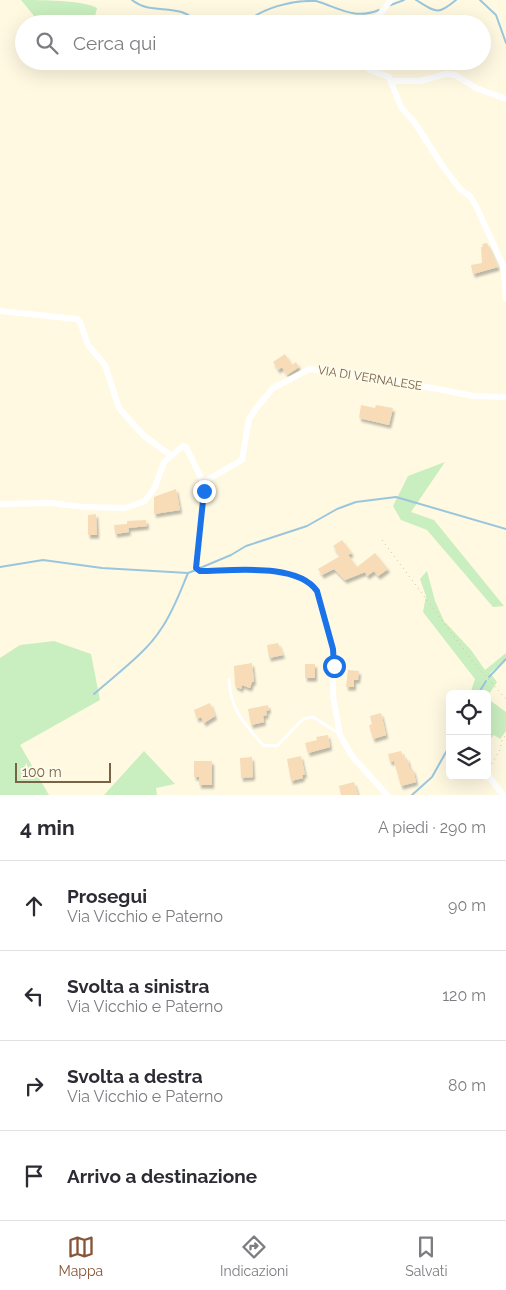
<!DOCTYPE html>
<html lang="it">
<head>
<meta charset="utf-8">
<style>
  body { margin:0; font-family:Raleway,sans-serif; background:#f7f7f7; color:#2b2b33 }
  .controls { position:absolute; right:15px; bottom:15px; display:grid; overflow:hidden; border-radius:8px; box-shadow:0 5px 20px #0002 }
  .controls button { width:45px; height:45px; display:grid; place-items:center; padding:0; border:0; border-bottom:1px solid #e1e1e2; background:#fff; color:#2b2b33; font:25px sans-serif }
  .scale { position:absolute; left:15px; bottom:12px; width:96px; box-sizing:border-box; padding-left:5px; border:2px solid #796246; border-top:0; font-size:14px; line-height:18px; white-space:nowrap; color:#796246; -webkit-text-stroke:4px #fffbeb; paint-order:stroke }
  .stop { position:absolute; width:15px; height:15px; margin:-11px; border:4px solid #1a73e8; border-radius:50%; background:#fff }
  .stop.end { background:#1a73e8; border-color:#fff; box-shadow:0 1px 5px #0008 }
  .list { margin:0; padding:0; list-style:none }
  h2 { display:flex; justify-content:space-between; align-items:center; height:65px; margin:0; padding:0 20px; font-size:21px }
  h2 small { font-size:16px; font-weight:400; color:#7c7c81 }
  .list li { display:grid; grid-template-columns:32px 1fr auto; gap:15px; align-items:center; box-sizing:border-box; height:90px; padding:0 20px; border-top:1px solid #e1e1e2 }
  .list b { display:block; font-size:19px; white-space:nowrap }
  .list p { margin:0; font-size:16px; white-space:nowrap; color:#7c7c81 }
  .list em { font-size:16px; font-style:normal; color:#7c7c81 }
  .icon { flex:none; width:28px; height:28px; fill:none; stroke:currentColor; stroke-width:2; stroke-linecap:round; stroke-linejoin:round }
  .map { position:relative; flex:none; width:506px; height:795px; overflow:hidden }
  .search { position:absolute; background:#fff; box-shadow:0 5px 20px #0002; left:15px; right:15px; top:15px; height:55px; display:flex; align-items:center; gap:12px; box-sizing:border-box; padding:0 18px; border-radius:28px; color:#7c7c81; font-size:19px }
  .sheet { height:425px; background:#fff }
  nav { display:flex; justify-content:space-around; align-items:center; box-sizing:border-box; height:70px; border-top:1px solid #e1e1e2; background:#fff; font-size:14px; color:#7c7c81 }
  nav a { display:grid; justify-items:center; gap:2px }
  nav .on { color:#865436 }
  .map>svg:first-child { display:block }
  .green { fill:#c9eebf }
  .lines { fill:none; stroke-linecap:round; stroke-linejoin:round }
  .stream { stroke:#9ac6dd; stroke-width:2 }
  .building { fill:#f7dcb7; filter:url(#shadow) }
  .path { stroke:#dcc09a; stroke-width:1; stroke-dasharray:1 4; stroke-linecap:butt }
  .service { stroke:#fff; stroke-width:3 }
  .minor { stroke:#fff; stroke-width:6 }
  .route { stroke:#1a73e8; stroke-width:6 }
  .labels { text-anchor:middle; stroke-width:4; stroke-linejoin:round; paint-order:stroke }
  .street-label { font-size:12px; fill:#796246; stroke:#fffbeb }
</style>
</head>
<body>
<div class="map">
<svg width="506" height="795" viewBox="0 0 506 795">
  <defs>
    <filter id="shadow"><feDropShadow dx="2" dy="3.5" stdDeviation="1" flood-color="#0004"/></filter>
  </defs>
  <rect width="100%" height="100%" fill="#fff9e2"/>
  <path class="green" d="M21,0c20,0 62,0 76,8l-2,8 -7,5 -49,1z
    M445,462l-34,50 23,8 70,86 -11,1 -66,-77 -26,-10 -8,-14 15,-30z
    M427,571l8,30 9,20 27,29 14,20 21,-17v6l-16,14 7,9 -10,15v-3h-17l5,-15 -52,-67 3,-16 -6,-17z
    M54,641l37,13 9,46 -80,45 29,50h-49v-137l20,-13z
    M491,701l15,11v19l-6,8 -6,-4 -3,3 -4,-3v-28z
    M144,751l31,33 -19,4 1,7h-53z"/>
  <g class="lines">
    <path class="stream" d="M132,0c21,17 47,0 67,24
      M416,0c20,12 21,16 40,0
      M480,0l16,15 10,28
      M388,6l16,-6
      M244,24c18,-16 47,-24 72,-23 24,7 38,19 63,9
      M0,567l43,-7 59,8 86,5 8,-3
      M200,568l31,-13 15,-9 61,-20 30,-17 19,-7 40,-5 110,32
      M489,677l17,-18
      M94,694c20,-18 53,-42 67,-65 12,-17 19,-37 27,-56
      M478,694l8,-13
      M412,795l20,-18 18,-32"/>
  </g>
  <path class="building" d="M487,243l11,24 -25,7 -2,-9 11,-2 -1,-16h2l-1,-3z
    M285,354l7,11 4,-3 3,5 -12,8 -5,-8 -4,3 -5,-8z
    M361,405l14,3 1,-3 17,3 -4,17 -30,-7z
    M176,489l4,21 -26,4v-17z
    M96,514l1,21h-9v-20z
    M146,520l1,6 -19,2 1,4 -14,2 -1,-9 13,-1v-3z
    M342,540l10,13 -4,2 9,12 18,-14 13,16 -10,7 -4,-5 -7,5 -2,-4 -20,8 -11,-11 -12,6 -4,-6 22,-13 -7,-10z
    M278,643l5,12 -14,3 -2,-13z
    M252,663l2,19h-2l-2,6 -8,-3 -1,4 -6,-3 -1,-20z
    M305,664h10v14h-10z
    M348,670l11,1 -1,9h-4v7h-8z
    M210,703l5,13 -11,7 -3,-6 -4,2 -3,-9z
    M268,705l1,5 -3,1 1,4 -4,1 1,6 -13,3 -3,-16z
    M381,713l5,22 -13,4 -4,-14 3,-1 -2,-8z
    M328,735l2,12 -22,6 -3,-10 12,-3 -1,-3z
    M401,751l3,8 3,-1 3,12 3,-1 3,13 -15,4 -7,-25 -4,1 -2,-8z
    M301,756l4,19h-3l1,3 -12,3 -4,-22z
    M252,757l1,20 -12,1 -1,-20z
    M194,761h18v24h-13v-8h-5z
    M354,782l4,13h-17l-2,-9z"/>
  <g class="lines">
    <path class="path" d="M382,540l92,123 32,36
      M489,768l11,-18 2,-10 4,-6"/>
    <path class="service" d="M229,680c2,31 15,43 34,65l14,1 26,-27 10,-2 27,17"/>
    <path class="minor" d="M372,24l19,-24
      M365,61v4l5,5 19,7 12,30 14,16 29,45 17,22 9,6 6,10 27,59 3,34
      M392,81h28l26,-7 9,1 21,13 30,11
      M0,311l77,8 3,3 8,23 17,20 14,43 24,27 27,20
      M203,482l39,-22 7,-41 9,-13 15,-18 37,-19 76,10 87,17 33,1
      M0,504l50,-1 34,4 41,1 20,-7 10,-14 9,-25 19,-16 3,1 17,35 1,9 -8,77 3,3c32,0 98,-9 118,20l16,58v47l7,39 12,21 35,39
      M488,775l15,20"/>
  </g>
  <g class="lines">
    <path class="route" d="M204,491l-8,77 4,3c31,0 97,-9 117,20l16,58 1,17"/>
  </g>
  <g class="labels">
    <g class="street-label">
      <text transform="translate(370 378) rotate(9)" y="4">VIA DI VERNALESE</text>
    </g>
  </g>
</svg>
<div class="controls">
<button><svg class="icon" aria-label="locate" viewBox="0 0 24 24"><circle cx="12" cy="12" r="6"/><path d="M12 2v4M12 18v4M2 12h4M18 12h4"/></svg></button>
<button><svg class="icon" aria-label="layers" viewBox="0 0 24 24"><path d="M12 4l9 5-9 5-9-5zM3 14l9 5 9-5"/></svg></button>
</div>
<div class="scale">100 m</div>
<div class="stop" style="left:334px;top:666px"></div>
<div class="stop end" style="left:204px;top:491px"></div>
<div class="search"><svg class="icon" aria-label="search" viewBox="0 0 24 24"><circle cx="10" cy="10" r="6"/><path d="M15 15l6 6"/></svg>Cerca qui</div>
</div>
<section class="sheet">
<h2>4 min<small>A piedi · 290 m</small></h2>
<ul class="list">
<li><svg class="icon" aria-label="ahead" viewBox="0 0 24 24"><path d="M12 20V5M6 11l6-6 6 6"/></svg><div><b>Prosegui</b><p>Via Vicchio e Paterno</p></div><em>90 m</em></li>
<li><svg class="icon" aria-label="left" viewBox="0 0 24 24"><path d="M17 20v-9H6M10 6l-5 5 5 5"/></svg><div><b>Svolta a sinistra</b><p>Via Vicchio e Paterno</p></div><em>120 m</em></li>
<li><svg class="icon" aria-label="right" viewBox="0 0 24 24"><path d="M7 20v-9h11M14 6l5 5-5 5"/></svg><div><b>Svolta a destra</b><p>Via Vicchio e Paterno</p></div><em>80 m</em></li>
<li><svg class="icon" aria-label="arrive" viewBox="0 0 24 24"><path d="M6 21V4h12l-3 4 3 4H6"/></svg><div><b>Arrivo a destinazione</b></div></li>
</ul>
</section>
<nav>
<a class="on"><svg class="icon" aria-label="map" viewBox="0 0 24 24"><path d="M3 6l6-2 6 2 6-2v14l-6 2-6-2-6 2zM9 4v14M15 6v14"/></svg>Mappa</a>
<a><svg class="icon" aria-label="directions" viewBox="0 0 24 24"><path d="M12 3l9 9-9 9-9-9zM9 14v-3h6M13 9l2 2-2 2"/></svg>Indicazioni</a>
<a><svg class="icon" aria-label="saved" viewBox="0 0 24 24"><path d="M7 4h10v16l-5-4-5 4z"/></svg>Salvati</a>
</nav>
</body>
</html>
